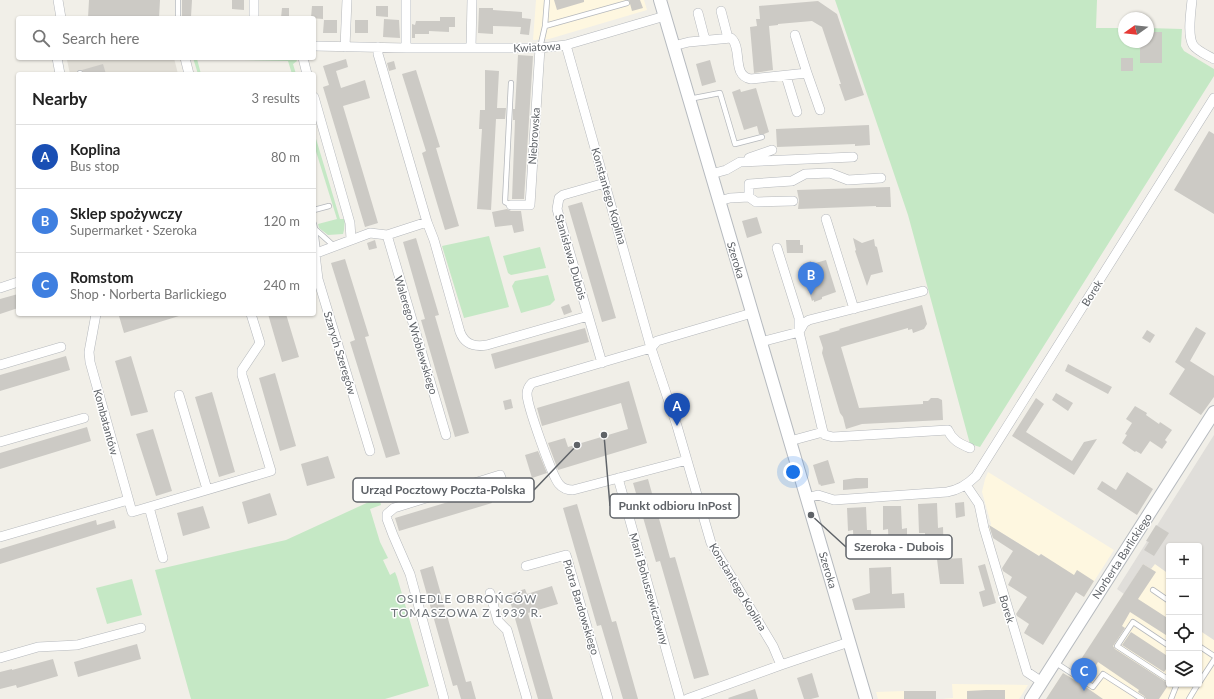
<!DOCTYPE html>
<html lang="en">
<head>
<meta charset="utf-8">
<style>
  body { margin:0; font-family:Lato,sans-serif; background:#f6f6f6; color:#222 }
  .controls { position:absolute; right:12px; bottom:12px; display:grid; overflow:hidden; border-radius:4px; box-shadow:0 1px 3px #0004 }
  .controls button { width:36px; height:36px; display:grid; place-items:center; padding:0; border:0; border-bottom:1px solid #e0e0e0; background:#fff; color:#222; font:20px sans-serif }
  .compass { position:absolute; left:1118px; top:12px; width:36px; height:36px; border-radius:50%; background:#fff; box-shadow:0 1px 3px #0004; rotate:255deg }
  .you { position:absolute; left:793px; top:472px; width:14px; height:14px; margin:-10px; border:3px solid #fff; border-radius:50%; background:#1a73e8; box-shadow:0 0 0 6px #1a73e833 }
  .badge { display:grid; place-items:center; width:26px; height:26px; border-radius:50%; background:#2563eb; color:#fff; font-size:13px; font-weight:700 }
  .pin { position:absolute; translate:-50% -33px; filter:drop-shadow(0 1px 2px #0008) }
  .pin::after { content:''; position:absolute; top:21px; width:14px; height:12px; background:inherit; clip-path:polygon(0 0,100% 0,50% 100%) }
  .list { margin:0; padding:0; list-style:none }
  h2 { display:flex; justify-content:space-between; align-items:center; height:52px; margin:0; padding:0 16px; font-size:17px }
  h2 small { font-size:13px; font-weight:400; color:#767676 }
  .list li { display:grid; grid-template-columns:26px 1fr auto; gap:12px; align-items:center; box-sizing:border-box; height:64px; padding:0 16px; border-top:1px solid #e0e0e0 }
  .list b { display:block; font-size:15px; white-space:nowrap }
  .list p { margin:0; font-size:13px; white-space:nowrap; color:#767676 }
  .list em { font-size:13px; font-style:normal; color:#767676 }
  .icon { flex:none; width:22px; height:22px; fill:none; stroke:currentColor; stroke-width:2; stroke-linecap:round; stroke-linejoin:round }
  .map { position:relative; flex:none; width:1214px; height:699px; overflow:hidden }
  .search { position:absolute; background:#fff; box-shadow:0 1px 3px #0004; left:16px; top:16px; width:300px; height:44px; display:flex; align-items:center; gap:10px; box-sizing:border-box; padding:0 14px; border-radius:4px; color:#767676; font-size:15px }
  .panel { position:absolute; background:#fff; box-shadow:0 1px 3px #0004; left:16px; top:72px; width:300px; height:244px; border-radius:4px }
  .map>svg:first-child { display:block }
  .commercial { fill:#fef7e0 }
  .industrial { fill:#e0deda }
  .education { fill:#e1ded6 }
  .green { fill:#c5e8c5 }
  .building { fill:#cccac5 }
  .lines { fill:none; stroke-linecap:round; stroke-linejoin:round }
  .lane-casing { stroke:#b5b8bc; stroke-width:6 }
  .street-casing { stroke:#b5b8bc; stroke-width:10 }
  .secondary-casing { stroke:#b6babf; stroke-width:14 }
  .lane { stroke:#fff; stroke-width:4.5 }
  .street { stroke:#fff; stroke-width:9 }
  .secondary { stroke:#fff; stroke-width:12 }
  .labels { text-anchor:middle; stroke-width:3; stroke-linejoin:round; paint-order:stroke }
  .street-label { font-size:11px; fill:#5f6368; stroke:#fff }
  .neighbourhood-label { font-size:12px; letter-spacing:1px; fill:#70757a; stroke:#fff }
  .leader { fill:none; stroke:#5f6368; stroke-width:1.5 }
  .callout-dot { fill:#5f6368; stroke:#fff; stroke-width:1.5 }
  .callout { fill:#fff; stroke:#5f6368; stroke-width:1.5 }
  .callout-label { font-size:12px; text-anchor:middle; font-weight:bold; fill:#5f6368 }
</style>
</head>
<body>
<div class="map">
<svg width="1214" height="699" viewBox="0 0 1214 699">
  <rect width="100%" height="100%" fill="#f1efe8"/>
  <path class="commercial" d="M536,0h108l3,10 -98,29 -16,1z
    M988,472l126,78 -30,47 -43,-43 -2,2 -47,-29 -3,4 -1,-1 3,-6 -9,-32 3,-13z
    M1143,564h12l14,10v110h30v-85v31l15,10v59h-168l17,-26 7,4z
    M952,684l76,1 -9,14h-77l11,-1z
    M904,691h32v8h-58l-2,-7z"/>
  <path class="industrial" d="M1214,435v205l-15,-10v-84h-30v28l-14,-10 -4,5 -8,-5 -19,30 -7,-5z"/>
  <path class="education" d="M68,58h106l4,16h-108l-3,-14z"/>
  <path class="green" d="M835,0h262l-1,28h28v14h24v-14l34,1 -1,17 3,5 30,18v7l-234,371 -10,-3 -62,-229z
    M193,58h103l1,3 -4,3 3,10h-4l-4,-13 -91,-2 4,15h-3z
    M314,132l26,87h5l-1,11 -1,4 -15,1 -9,-7 -1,-4 19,-5 -23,-74z
    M489,236l20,71 -45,11 -22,-72z
    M540,247l6,21 -35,7 -3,-2 -5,-17z
    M548,275l7,25 -5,5 -29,8 -9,-27 3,-5z
    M384,495l2,4 -6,2 1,4 -11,4 10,33 8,16 -5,2 7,15 5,-3 2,5 32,109 -44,13h-194l-36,-129 131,-30z
    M132,579l10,36 -35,9 -11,-36z"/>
  <path class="building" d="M89,0h71l-1,18h-71z
    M182,0h10l-1,17 -9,-1z
    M232,0h12v10l-12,-1z
    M554,0h30v2l-27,8z
    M629,0h11l3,8 -11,3z
    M818,1l19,13 27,81 -19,6 -6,-17h2l-19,-57 -10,-6 -34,3v1l-9,1 4,44 -19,3 -4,-46 7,-1 -1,-7h4l-1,-13z
    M312,6h11v13l-12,-1z
    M376,6h12v11l-12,-1z
    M282,8h7v10h-8z
    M479,8h14v2l29,2v6l9,1 -2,16 -9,-1 1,-7 -28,-1v8l-15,-1z
    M440,17h15v10h-6v5l-20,-1v3h-14v4h-3v-14l3,1 1,-4h24z
    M384,19l15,1 1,18 -17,-1z
    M324,20h13v13h-14z
    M355,20h13v13h-13z
    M1148,32h14v31h-22v-21h8z
    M518,55l15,1 -9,143h-12l3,-79h-2v-11h2z
    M1121,58h12v13h-12z
    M346,59l2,8 -12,4 5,17 24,-8 5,18 -27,8 35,117 -13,4 -42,-140 6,-2 -6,-19z
    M710,60l6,22 -14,4 -6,-22z
    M394,61l2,8 -7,2 -2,-8z
    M103,64l3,10h-22l-2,-4z
    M416,70l24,77 -4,1 23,78 -14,4 -23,-77 4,-2 -24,-77z
    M485,70l14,1 -2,37h9l-1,11h-9l-5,91 -14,-1 5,-80h-3l1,-19h5z
    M756,88l13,44 -5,2h-5l-2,-8 -13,4 -12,-38 8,-3 1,3z
    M869,125l1,20 -15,1v-2l-78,3 -1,-18z
    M1209,131l5,3v80l-40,-24z
    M890,187l1,20h-15v-1l-78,3 1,-9 -2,-10z
    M582,202l34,116 -14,4 -34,-116z
    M507,209l4,2h10l3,20 -10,2 -2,-8 -17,2 -3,-15z
    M757,217l5,16 -15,5 -5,-17z
    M416,238l23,77 -4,1 34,117 -14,4 -34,-117 4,-1 -22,-77z
    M853,238l9,5 12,-4 1,7 2,1 6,25 -12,3 -4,11 -12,-35 1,-1z
    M375,240l2,8 -8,2 -2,-7z
    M786,240h14v5h3v8h-16z
    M345,259l24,77 -4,1 35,117 -14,4 -36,-116 5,-2 -24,-77z
    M826,260l10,32 -14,5v2l-8,3v-2l-2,1 -11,-35h3l-1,-2 8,-3 1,3z
    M18,294v14l-18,6v-15z
    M569,304l3,8 -8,3 -3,-8z
    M922,305l5,19 -3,5 -11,4 -1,-4 -4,1v-2l-67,19 18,61 64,-4v-3h5l3,-3h7l4,2 1,20 -81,4 -16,5 -3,-12 -3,-4 -18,-60 1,-5 -4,-12 21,-6 -1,-1z
    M125,314h54v2l-55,17 -5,-17z
    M268,314h18l13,43 -17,5z
    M1196,327l10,6 -16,28 24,15v21l-13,18 -32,-21 16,-25 -10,-7z
    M585,328l4,14 -94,27 -4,-15z
    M1147,330l8,5 -5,8 -8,-5z
    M66,356l4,14 -70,21v-16z
    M131,356l17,56 -17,4 -16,-55z
    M1068,364l44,23 -4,7 -43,-23z
    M275,373l21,73 -16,5 -21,-73z
    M629,381l18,62 -89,27 -10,-27 17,-5 3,9 60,-18 -7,-26 -79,23 -5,-18z
    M212,392l23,80 -16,5 -24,-80z
    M1056,393l17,10 -5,8 -16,-11z
    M1036,398l8,6 -18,28 46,29 12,-19 13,-3 -23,36 -62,-39z
    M511,399l2,9 -8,2 -2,-9z
    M1135,406l12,7 -1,2 13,9 1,-2 12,8 -7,10 2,2 -5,7 -12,-8 -9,13 -5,-3 -1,1 -13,-9 5,-8 -2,-1 7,-11 -6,-4z
    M87,427l4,14 -91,28v-16z
    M153,429l19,62 -16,5 -20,-62z
    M538,451l9,22 -15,5 -7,-23z
    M328,456l7,22 -28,8 -6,-22z
    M828,460l7,23 -14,3 -1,-2 -1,1 -6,-20z
    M1127,472l26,17 -16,26 -40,-26 5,-8 14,9z
    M856,478h12v10l-25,2v-10z
    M648,479l22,79 5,-1 34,118 -15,4 -34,-118 -4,1 -23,-79z
    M488,490l4,13 -93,28 -4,-13z
    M270,493l7,22 -29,9 -6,-22z
    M964,502l1,14 -9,2 -1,-15z
    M937,503l1,25 5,-1 1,32 18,-1 2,26h-24l-4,-33h-11v-18h-6l-1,-29z
    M577,504l35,118 4,-1 22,78h-15l-22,-74 -4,1 -34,-118z
    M203,506l7,22 -27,8 -6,-23z
    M883,506h18l1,23 5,-1v24h-18l-1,-23 -5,1z
    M866,507l1,23h4l1,23 -18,1 -1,-24 -5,1 -1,-23z
    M96,520l1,5 17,-5 2,8 -116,36v-15z
    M989,525l50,31 2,-2 33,21 3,-5 17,11 -10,16 -8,-5 -33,53 -19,-12 5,-9 -12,-8 -1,-2 11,-17 -19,-12 4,-8 -9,-6 -1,-3 11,-17 -20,-13z
    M1156,525l13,8 -15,23 -10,-6 5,-8 -3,-1z
    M985,564l11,39 -13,4 -4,-15 6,-2 -7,-24z
    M1143,564l13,8 -18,27 31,20v18l-39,-25 -8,14 3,2 -12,18 2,3 54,35 -10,15h-13l-2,-3 -6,-4 1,-2 -41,-28 -11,17 -13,-9z
    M433,566l33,116 5,-1 5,18h-15l-4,-14 -4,1 -33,-116z
    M891,567l1,27 12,-1 1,15 -50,2 -3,-11 18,-6 -1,-25z
    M552,586l6,18 -30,9 25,86h-15l-30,-105 17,-5 2,5z
    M1131,632l38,25v8l-5,7 -42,-27z
    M137,644l4,15 -63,18 -4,-15z
    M53,659l5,17 -41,12 -1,-3 -16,4v-17l12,-3v1z
    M812,673l7,24 -8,2h-7l-7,-21z
    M1063,673l20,12 20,14h-57z
    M755,689l3,10h-29l-1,-1z
    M986,690h19v9h-38v-8z
    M904,691h32v8h-32z"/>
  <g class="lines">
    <g class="lane-casing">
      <path id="lane" d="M178,18v-18
        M545,26l82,-23
        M540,48l5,-22 2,-26
        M80,73v1
        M689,99l31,-6 15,51 27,-7
        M511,205l-6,-3 6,-119
        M314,210l15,-4
        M314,224l1,5 19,17
        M315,229l3,24
        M1153,590l16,11
        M1169,646l-36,-24 -16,24 52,34
        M1199,646l15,10
        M1056,663l37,24 10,-13 39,25
        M1199,683l15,-23
        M1171,699l6,-15
        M1189,699l9,-15"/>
    </g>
    <g class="street-casing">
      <path id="street" d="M58,0l3,18
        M1192,0c-1,11 -5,35 1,45 4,6 14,10 21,14
        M721,11l7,27
        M698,13l7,27
        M254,18v-18
        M795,35l12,38
        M566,45l85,303 26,78 34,117 62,103 8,19
        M314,46l92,2h134l26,-3 99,-29
        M673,46l16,-4 42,-4c12,10 0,38 20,41l56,-6 13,37
        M345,47l2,-47
        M406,48v-48
        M471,48l1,-48
        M57,58l3,16
        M185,58l4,16
        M303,58l4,16
        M786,76l11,36
        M314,97l36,126 1,16
        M749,158l23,-8
        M711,174l15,-4 14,-8 113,-5
        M749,197v-13l43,-3 13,-7 25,-1 18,7 33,-2
        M719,201l11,-3 19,-1 7,5 37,-1
        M511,205h19l10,-157
        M826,219l28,90
        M427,222l7,18 26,92c5,13 15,15 27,13l101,-29
        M387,235l59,200
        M777,248l22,70v14l24,100
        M314,254l56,-21 17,2 40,-13 -49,-168v-7
        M315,254l3,25 52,172
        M0,288l18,-6
        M96,314l-7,38 1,10 42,150 139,-41 -29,-96v-5l18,-27 -9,-29
        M761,342l38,-10 5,-9 5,-3 114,-29
        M651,348l-119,35c-3,3 -5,6 -5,11 0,11 25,82 32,90 4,5 8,6 14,6l114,-30
        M651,348l6,-7 95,-28
        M602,363l-45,-154 2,-11 4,-3 42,-12
        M0,365l61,-18
        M179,395l28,94
        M790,441l33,-9 2,3 8,2 115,-7c4,10 12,14 22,18
        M0,442l84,-24
        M618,478l62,221
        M966,485l13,19 5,24 43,144 15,10
        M806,498l12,-3 16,5 113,-8c12,-2 20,-7 29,-16l238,-378
        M149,507l14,51
        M0,537l128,-37
        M526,566l40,-11 42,144
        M490,593l8,28 9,9 20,69
        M0,658l38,-11 39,-2 64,-17
        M444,699l-34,-125 -17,-39 -6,-16v-5l7,-6 106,-33 4,11
        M687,699l94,-34 68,-23"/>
    </g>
    <g class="secondary-casing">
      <path id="secondary" d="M660,0l206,699
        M1031,699l183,-287"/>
    </g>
    <use href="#lane" class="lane"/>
    <use href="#street" class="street"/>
    <use href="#secondary" class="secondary"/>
  </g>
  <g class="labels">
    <g class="street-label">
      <text transform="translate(537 47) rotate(-3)" y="4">Kwiatowa</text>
      <text transform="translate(534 136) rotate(-86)" y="4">Niebrowska</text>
      <text transform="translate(609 196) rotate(74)" y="4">Konstantego Koplina</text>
      <text transform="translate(571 257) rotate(74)" y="4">Stanisława Dubois</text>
      <text transform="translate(736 260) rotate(73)" y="4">Szeroka</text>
      <text transform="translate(1092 293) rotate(-58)" y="4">Borek</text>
      <text transform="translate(416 335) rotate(73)" y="4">Walerego Wróblewskiego</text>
      <text transform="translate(340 353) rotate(73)" y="4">Szarych Szeregów</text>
      <text transform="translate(106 422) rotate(75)" y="4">Kombatantów</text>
      <text transform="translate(1122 556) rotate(-57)" y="4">Norberta Barlickiego</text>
      <text transform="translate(828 570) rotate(73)" y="4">Szeroka</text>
      <text transform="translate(738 587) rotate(59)" y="4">Konstantego Koplina</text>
      <text transform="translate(649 589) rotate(74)" y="4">Marii Bohuszewiczówny</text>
      <text transform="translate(581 607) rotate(73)" y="4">Piotra Bardowskiego</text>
      <text transform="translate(1007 609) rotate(73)" y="4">Borek</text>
    </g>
    <g class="neighbourhood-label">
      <text x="467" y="603">OSIEDLE OBROŃCÓW<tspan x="467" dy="14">TOMASZOWA Z 1939 R.</tspan></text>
    </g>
  </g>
  <path class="leader" d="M577 445L534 490M604 435L610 506M811 515L846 547"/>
  <g class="callout-dot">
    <circle cx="577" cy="445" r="4"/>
    <circle cx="604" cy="435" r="4"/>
    <circle cx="811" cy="515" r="4"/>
  </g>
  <g class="callout">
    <rect x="353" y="478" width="181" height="24" rx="4"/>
    <rect x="610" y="494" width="129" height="24" rx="4"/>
    <rect x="846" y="535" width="106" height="24" rx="4"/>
  </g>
  <g class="callout-label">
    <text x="443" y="494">Urząd Pocztowy Poczta-Polska</text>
    <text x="675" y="510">Punkt odbioru InPost</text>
    <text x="899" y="551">Szeroka - Dubois</text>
  </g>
</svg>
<div class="controls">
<button>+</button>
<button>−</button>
<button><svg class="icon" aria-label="locate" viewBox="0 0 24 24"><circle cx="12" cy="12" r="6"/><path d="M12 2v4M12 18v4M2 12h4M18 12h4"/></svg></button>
<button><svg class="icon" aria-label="layers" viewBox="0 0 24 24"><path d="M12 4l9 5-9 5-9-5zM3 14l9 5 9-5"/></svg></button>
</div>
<svg class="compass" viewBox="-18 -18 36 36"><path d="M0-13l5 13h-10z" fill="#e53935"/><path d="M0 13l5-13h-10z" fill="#767676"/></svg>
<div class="you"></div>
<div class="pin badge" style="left:677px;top:426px;background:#1a4fb4">A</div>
<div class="pin badge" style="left:811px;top:295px;background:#3f7fe0">B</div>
<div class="pin badge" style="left:1084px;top:691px;background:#3f7fe0">C</div>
<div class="search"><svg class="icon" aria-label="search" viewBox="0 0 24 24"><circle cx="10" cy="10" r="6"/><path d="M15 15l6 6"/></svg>Search here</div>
<section class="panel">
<h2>Nearby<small>3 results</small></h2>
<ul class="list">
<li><span class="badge" style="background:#1a4fb4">A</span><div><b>Koplina</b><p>Bus stop</p></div><em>80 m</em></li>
<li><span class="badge" style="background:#3f7fe0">B</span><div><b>Sklep spożywczy</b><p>Supermarket · Szeroka</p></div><em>120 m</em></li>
<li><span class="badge" style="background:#3f7fe0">C</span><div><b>Romstom</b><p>Shop · Norberta Barlickiego</p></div><em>240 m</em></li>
</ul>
</section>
</div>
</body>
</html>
